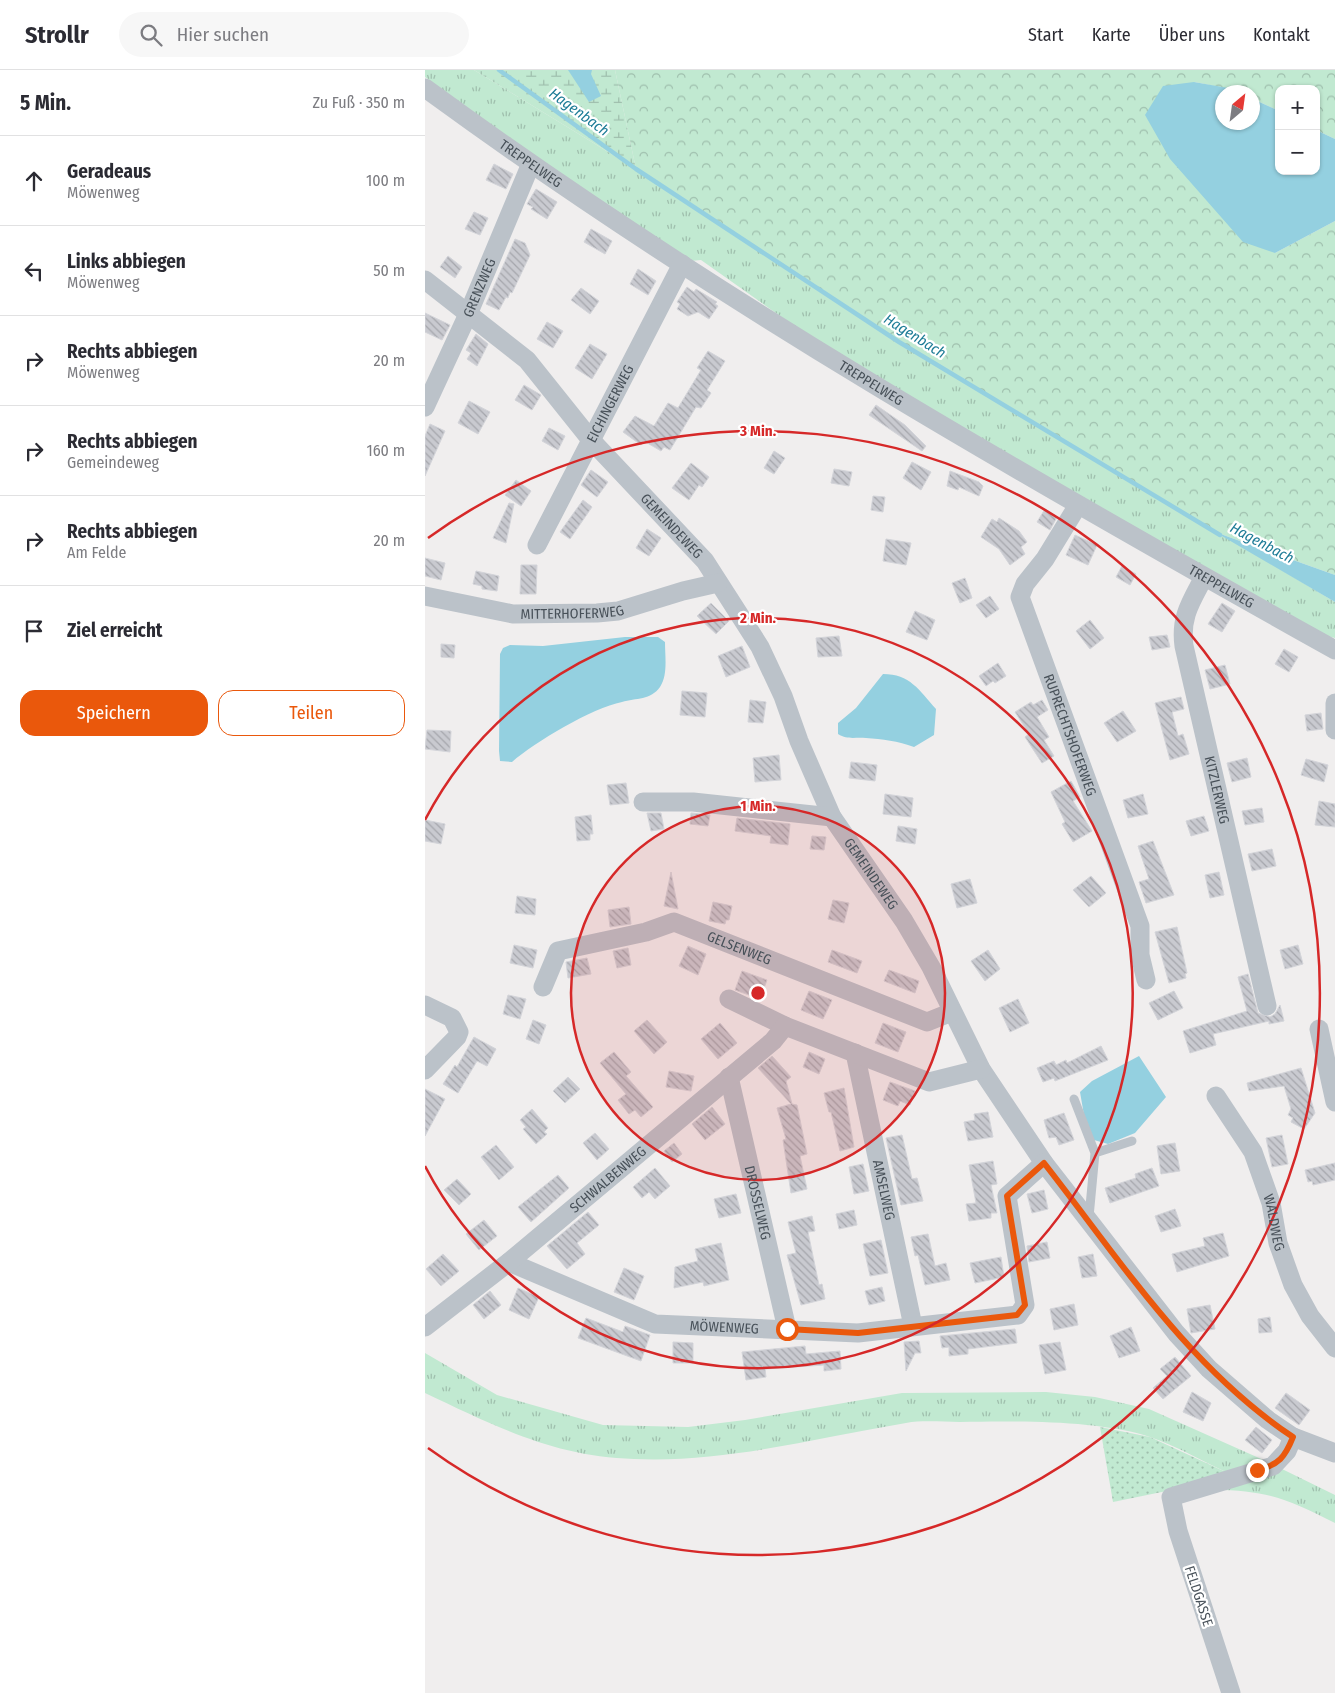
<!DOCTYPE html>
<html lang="de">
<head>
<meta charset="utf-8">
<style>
  body { margin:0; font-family:"Fira Sans Condensed",sans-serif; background:#f7f7f7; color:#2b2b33 }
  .controls { position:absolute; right:15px; top:15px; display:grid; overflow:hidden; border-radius:10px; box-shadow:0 1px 4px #0004 }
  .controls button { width:45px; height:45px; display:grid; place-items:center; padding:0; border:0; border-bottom:1px solid #e1e1e2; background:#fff; color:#2b2b33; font:25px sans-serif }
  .compass { position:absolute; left:790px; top:15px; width:45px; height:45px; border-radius:50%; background:#fff; box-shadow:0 1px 4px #0004; rotate:29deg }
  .stop { position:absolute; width:15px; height:15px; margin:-11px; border:4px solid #ea580c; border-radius:50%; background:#fff }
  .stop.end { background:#ea580c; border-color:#fff; box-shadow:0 1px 5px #0008 }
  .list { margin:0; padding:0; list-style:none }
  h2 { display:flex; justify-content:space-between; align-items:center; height:65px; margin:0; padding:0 20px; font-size:21px }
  h2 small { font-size:16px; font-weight:400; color:#7c7c81 }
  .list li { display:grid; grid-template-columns:32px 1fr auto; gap:15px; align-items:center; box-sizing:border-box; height:90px; padding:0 20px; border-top:1px solid #e1e1e2 }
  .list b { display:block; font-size:19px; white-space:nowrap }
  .list p { margin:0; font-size:16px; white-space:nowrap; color:#7c7c81 }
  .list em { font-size:16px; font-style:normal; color:#7c7c81 }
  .actions { display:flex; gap:10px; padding:15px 20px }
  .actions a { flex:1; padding:11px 0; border:1px solid #ea580c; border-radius:15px; text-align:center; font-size:18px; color:#ea580c }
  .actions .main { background:#ea580c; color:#fff }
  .icon { flex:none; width:28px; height:28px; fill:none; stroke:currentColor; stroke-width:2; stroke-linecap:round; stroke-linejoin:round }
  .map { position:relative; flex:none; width:910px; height:1623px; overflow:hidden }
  header { display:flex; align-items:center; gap:30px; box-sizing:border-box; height:70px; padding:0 25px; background:#fff; border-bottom:1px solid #e1e1e2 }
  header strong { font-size:24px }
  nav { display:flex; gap:28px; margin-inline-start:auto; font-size:18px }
  .search { width:350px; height:45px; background:#f7f7f7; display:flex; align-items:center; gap:12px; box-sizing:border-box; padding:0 18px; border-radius:28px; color:#7c7c81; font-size:19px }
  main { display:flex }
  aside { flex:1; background:#fff }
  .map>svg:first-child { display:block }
  .grass { fill:url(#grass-tufts) }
  .forest { fill:url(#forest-crowns) }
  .wetland { fill:url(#wetland-marsh) }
  .garden { fill:url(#garden-dots) }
  .water { fill:#94d0e0 }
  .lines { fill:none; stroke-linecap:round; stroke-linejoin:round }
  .stream { stroke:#94d0e0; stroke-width:4.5 }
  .building { fill:url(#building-back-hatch); stroke:#d3d4d9 }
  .service { stroke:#bbc2c9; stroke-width:9 }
  .minor { stroke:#bbc2c9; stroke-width:19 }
  .route { stroke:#ea580c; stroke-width:6 }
  .ring { fill:none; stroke:#d62828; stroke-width:2.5 }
  .labels { text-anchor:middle; stroke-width:4.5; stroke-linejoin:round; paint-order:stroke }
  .street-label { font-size:14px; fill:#485159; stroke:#fff }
  .water-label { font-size:15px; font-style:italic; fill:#1e7c97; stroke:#fff }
  .centre { fill:#d62828; stroke:#fff; stroke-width:2.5 }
  .ring-label { font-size:15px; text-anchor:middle; font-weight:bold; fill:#d62828; stroke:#fff; stroke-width:4.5; stroke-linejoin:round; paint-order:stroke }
</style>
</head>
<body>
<header>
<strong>Strollr</strong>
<div class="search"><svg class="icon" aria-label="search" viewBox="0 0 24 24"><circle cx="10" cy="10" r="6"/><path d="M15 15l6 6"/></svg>Hier suchen</div>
<nav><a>Start</a><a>Karte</a><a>Über uns</a><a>Kontakt</a></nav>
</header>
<main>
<aside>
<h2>5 Min.<small>Zu Fuß · 350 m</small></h2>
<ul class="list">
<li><svg class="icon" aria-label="ahead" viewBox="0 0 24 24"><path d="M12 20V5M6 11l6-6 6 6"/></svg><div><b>Geradeaus</b><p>Möwenweg</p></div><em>100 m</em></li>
<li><svg class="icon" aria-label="left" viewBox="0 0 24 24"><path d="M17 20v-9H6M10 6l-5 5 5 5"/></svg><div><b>Links abbiegen</b><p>Möwenweg</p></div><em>50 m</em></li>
<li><svg class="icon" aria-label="right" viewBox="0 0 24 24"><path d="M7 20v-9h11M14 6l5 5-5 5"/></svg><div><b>Rechts abbiegen</b><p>Möwenweg</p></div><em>20 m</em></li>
<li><svg class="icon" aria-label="right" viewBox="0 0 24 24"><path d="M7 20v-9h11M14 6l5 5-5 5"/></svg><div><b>Rechts abbiegen</b><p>Gemeindeweg</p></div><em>160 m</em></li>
<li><svg class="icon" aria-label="right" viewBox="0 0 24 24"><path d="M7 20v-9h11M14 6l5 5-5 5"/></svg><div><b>Rechts abbiegen</b><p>Am Felde</p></div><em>20 m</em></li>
<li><svg class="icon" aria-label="arrive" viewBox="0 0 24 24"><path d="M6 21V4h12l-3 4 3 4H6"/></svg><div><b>Ziel erreicht</b></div></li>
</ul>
<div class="actions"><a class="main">Speichern</a><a>Teilen</a></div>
</aside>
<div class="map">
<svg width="910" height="1623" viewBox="0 0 910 1623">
  <defs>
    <pattern id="grass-tufts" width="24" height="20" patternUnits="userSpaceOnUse" patternTransform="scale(1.25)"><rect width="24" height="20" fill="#c1e9d1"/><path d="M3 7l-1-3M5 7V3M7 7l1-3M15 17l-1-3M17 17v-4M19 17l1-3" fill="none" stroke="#9fbfad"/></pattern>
    <pattern id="forest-crowns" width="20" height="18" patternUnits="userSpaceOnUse" patternTransform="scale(1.25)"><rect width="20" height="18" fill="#c1e9d1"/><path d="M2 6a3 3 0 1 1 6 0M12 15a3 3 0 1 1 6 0" fill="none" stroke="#9fbfad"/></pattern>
    <pattern id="wetland-marsh" width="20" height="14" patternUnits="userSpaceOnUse" patternTransform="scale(1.25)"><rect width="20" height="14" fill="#c1e9d1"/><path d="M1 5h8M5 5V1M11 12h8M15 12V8" fill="none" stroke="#9fbfad"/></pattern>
    <pattern id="garden-dots" width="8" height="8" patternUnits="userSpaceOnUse" patternTransform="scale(1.25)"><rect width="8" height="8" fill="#c1e9d1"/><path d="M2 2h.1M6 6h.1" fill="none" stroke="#9fbfad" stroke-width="1.8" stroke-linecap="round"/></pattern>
    <pattern id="building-back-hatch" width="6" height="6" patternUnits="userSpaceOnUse" patternTransform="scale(1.25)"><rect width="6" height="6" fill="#c9cad0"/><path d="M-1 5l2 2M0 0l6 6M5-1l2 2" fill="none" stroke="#a5a6ac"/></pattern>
  </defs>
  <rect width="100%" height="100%" fill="#f0eeee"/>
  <path class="grass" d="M0,0h49l162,99 263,173 436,260v36l-12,-3 -271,-152 -252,-153 -99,-70 -11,1 -139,-89 -126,-95z
    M0,1283l72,42 106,30 85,2 57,-7 157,-27 144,-1 49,5 54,12 119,53 -38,12c-26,-12 -53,-28 -80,-37 -52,-17 -134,-16 -190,-15 -18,0 -37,-2 -54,1 -91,15 -180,40 -272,36 -80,-2 -139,-33 -209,-66z
    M855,1398l55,27v28c-51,-26 -73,-34 -130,-33z"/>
  <path class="forest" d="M190,0h720v69l-19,-9v-41h-37v22l-26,-12v-7c-20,0 -40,-7 -59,-10l81,171 60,-32v354l-120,-43 -316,-190 -263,-173z"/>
  <path class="wetland" d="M49,0h141l21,99z"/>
  <path class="garden" d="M675,1357l50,10 80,37 -39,12 -78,16z"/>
  <path class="water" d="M143,0h24l-1,4 10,22 -12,6z
    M769,12l34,6 10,4h-15v30h30v-23l26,12v60h37v-41l19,9v82l-60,32 -32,-11 -73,-83 -25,-44 18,-29z
    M790,462l120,43v27z
    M200,567h33l7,5c0,15 3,33 -5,45 -9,13 -24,11 -38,15 -30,6 -87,40 -110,60l-12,-1 -1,-10 1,-97 3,-6 7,-3 33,1z
    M458,604c27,0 36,16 53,35l-2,26 -20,12c-16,-6 -32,-8 -48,-9 -12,-1 -18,2 -28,-4v-11l18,-15z
    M714,986l27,41 -31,36 -27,11 -14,-4 -9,-19 -5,-29 12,-11z"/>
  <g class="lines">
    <path class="stream" d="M74,0l137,99 263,173 321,193"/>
  </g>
  <path class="building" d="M69,94l19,10 -7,15 -20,-9z
    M111,119l21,13 -10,17 -16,-10 2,-2 -6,-3z
    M49,142l14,6 -8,17 -15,-6z
    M166,159l21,12 -7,13 -21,-12z
    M90,169l10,4 5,12 -18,38 -2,-1 -2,6 -2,-1 -7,13 -13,-6z
    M23,186l14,11 -7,11 -15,-11z
    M213,199l18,12 -8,14 -18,-11z
    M262,217l7,5 2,-3 21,13 -2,2 3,2 -9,13 -11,-7 -10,4 -11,-7 3,-5 -3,-2z
    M156,218l18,13 -9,13 -19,-14z
    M0,243l25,12 -8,15 -17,-8z
    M122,252l16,9 -10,17 -16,-9z
    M51,264l12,10 -11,22 -10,-7 4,-6 -5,-3z
    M165,274l17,10 -15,25 -17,-11z
    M283,281l17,10 -18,29 4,3 -10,15 -5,-1 -26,43 -6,-3 -3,4 -17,-10 -3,4 -18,-13 12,-16 19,10 14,-23 10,5 23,-38 -4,-2z
    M99,315l17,10 -9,15 -17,-10z
    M44,331l21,11 -12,22 -20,-11z
    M451,335l29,20 21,21 -4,5 -53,-36z
    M5,354l15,7 -20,45v-40z
    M124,358l16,8 -7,14 -16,-9z
    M349,381l11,7 -11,16 -10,-6z
    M487,392l19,10 -10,18 -18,-12z
    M266,393l18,14 -7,10 -3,-2 -10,15 -17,-12z
    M409,399l18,3 -3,14 -18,-3z
    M166,400l17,12 -11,15 -16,-12z
    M525,401l29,11 4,4 -4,10 -20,-9 -1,3 -11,-4z
    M91,410l15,11 -10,15 -16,-11z
    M448,426l12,1 -2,15 -12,-2z
    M158,430l9,7 -22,32 -10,-7z
    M84,433l5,1 -8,39 -13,-5z
    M620,439l12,8 -7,13 -13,-8z
    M574,448l20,13 8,11 -6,5 4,7 -15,11 -11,-16 -18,-12 11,-18 5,3z
    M222,459l14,9 -12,18 -13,-8z
    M650,465l22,10 -9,20 -22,-10z
    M461,469l25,4 -5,22 -23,-4z
    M0,488l20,5 -4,17 -16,-4z
    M96,495h16l-1,29h-16z
    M697,496l14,8 -6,11 -14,-8z
    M51,501l23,5 -2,15 -15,-2v-3l-9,-2z
    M540,508l7,20 -12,5 -8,-20z
    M565,526l9,13 -13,9 -10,-13z
    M286,533l18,18 -13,13 -19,-18z
    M797,533l13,8 -13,21 -14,-8z
    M490,541l20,9 -8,20 -21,-8z
    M665,550l14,18 -14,11 -14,-18z
    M742,565l3,12 -18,3 -3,-13z
    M414,566l3,20 -24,1 -2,-19z
    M16,574l14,1 -1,13 -13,-1z
    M317,576l8,21 -24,10 -8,-21z
    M859,579l14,8 -9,15 -14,-8z
    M573,593l8,13 -11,7 -2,-2 -7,5 -7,-10z
    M800,595l5,19 -20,5 -5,-19z
    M257,621l25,2 -2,24 -25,-2z
    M756,627l3,12 -12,3 6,24 5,-2 6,20 -19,6 -15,-57z
    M325,630l16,2 -3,21 -15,-1z
    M617,630l6,10 -11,7 12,20 -5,3 10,16 -12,7 -17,-26 4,-3 -14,-22 16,-10 2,3z
    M698,641l13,20 -19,11 -13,-19z
    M896,643l2,16 -16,2 -2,-16z
    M2,660l24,1 -1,21 -25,-3z
    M354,685l2,25 -26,2 -2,-24z
    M822,688l4,19 -19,5 -5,-19z
    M881,689l22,6 -4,17 -23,-7z
    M426,692l26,3 -2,16 -26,-3z
    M646,711l9,16 -7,4 19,30 -19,11 -11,-18 3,-2 -14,-30z
    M201,713l3,20 -19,2 -3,-20z
    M460,724l28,4 -2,19 -28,-3z
    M718,724l5,20 -20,4 -5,-18z
    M894,731l16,3v23l-20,-2z
    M837,738l2,14 -19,3 -3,-14z
    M222,743h14l3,16 -13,2z
    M266,743l19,2 -2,11 -18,-2z
    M166,745l2,19h-3v6l-13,1 -2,-24z
    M779,746l5,15 -18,5 -5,-15z
    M312,748l53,6 -2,21 -18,-2 1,-7 -36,-5z
    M0,750l20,4 -4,20 -16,-3z
    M473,756l19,3 -2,15 -19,-3z
    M387,766l14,1 -2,13 -14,-1z
    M728,771l21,54 -28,8 -7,-21 10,-3 -11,-33z
    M847,779l4,17 -24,5 -4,-17z
    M246,802l7,37 -14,-3z
    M794,802l5,23 -14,3 -5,-23z
    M666,806l15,17 -17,14 -16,-17z
    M545,809l7,24 -20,5 -6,-24z
    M92,826l19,3 -1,16 -20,-2z
    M408,830l16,3 -5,20 -16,-4z
    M288,832l19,4 -3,14h-3l-1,4 -16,-3z
    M204,837l2,17 -21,3 -2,-17z
    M752,857l10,46 -2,1 1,4 -17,5 -14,-51z
    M89,875l23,5 -4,18 -23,-5z
    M873,875l5,19 -18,5 -5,-19z
    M263,876l18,8 -8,21 -19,-9z
    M203,878l3,17 -14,3 -4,-17z
    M407,880l30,11 -5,12 -29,-11z
    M563,880l12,19 -15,12 -14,-20z
    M162,888l4,16 -23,4 -2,-16z
    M464,900l30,11 -4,12 -31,-12z
    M317,901l25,9 -7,19 -25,-9z
    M823,904l10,39 12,4 5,-3 5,-9 4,16 -15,3v-3l-56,13 3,11 -26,8 -7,-22 64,-20 -9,-34z
    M384,921l23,9 -9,19 -22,-9z
    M749,921l9,17 -25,12 -9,-17z
    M83,925l18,4 -6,20 -17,-5z
    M593,929l11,24 -19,9 -11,-24z
    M108,950l13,5 -7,19 -13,-5z
    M222,950l20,22 -13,12 -20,-23z
    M295,953l17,20 -19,16 -17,-20z
    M458,953l23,9 -8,20 -23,-9z
    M49,967l22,12 -9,17 -10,-5 -19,32 -15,-9 12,-19 2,2z
    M676,976l7,14 -53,21 -1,-3 -11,4 -6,-14 17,-7 2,4 10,-5 1,3z
    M189,982l17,20 -5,4 27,31 -12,10 -6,-7 -6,4 -11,-14 8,-6 -26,-31z
    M384,982l16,7 -6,15 -16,-7z
    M347,986l19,21 -5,4 6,23 5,1 10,49 -7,2 7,33 -16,4 -8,-53 3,-1 -9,-31 14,-4 -33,-36z
    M876,998l14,45 -11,16 -13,-7 2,-4 -5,-3 3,-6 -7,-23 -35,5 -2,-8z
    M244,1001l25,5 -3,15 -25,-4z
    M143,1007l12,12 -15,14 -12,-12z
    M465,1012l25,9 -5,14 -10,-4 -2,5 -15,-6z
    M419,1018l10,59 -14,4 -9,-39h-2l-5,-19z
    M0,1019l20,10 -20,37z
    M287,1037l13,17 -20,16 -13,-16z
    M107,1039l16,19 -4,4 3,2 -11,10 -13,-15 3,-2 -6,-7z
    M563,1042l5,25 -25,4 -4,-19 11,-2 -1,-6z
    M639,1043l10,27 -15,5 -3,-8 -7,1 -5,-18z
    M170,1063l14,16 -12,11 -14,-17z
    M477,1065l10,44 5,-1 6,23 -22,4 -15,-67z
    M857,1065l6,29 -16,3 -6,-29z
    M249,1073l8,11 -10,8 -8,-11z
    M750,1073l5,28 -19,3 -4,-28z
    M71,1075l18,22 -15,13 -18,-23z
    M568,1091l4,23 -6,1 6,28h-6v5l-22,3 -3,-17 10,-1 -7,-38z
    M910,1093v17l-22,5 -1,-4 -4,1 -3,-12z
    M438,1094l6,27 -15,3 -5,-27z
    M230,1098l15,18 -15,13 -6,-7 -7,6 -9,-11z
    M727,1098l7,18 -49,17 -5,-15 31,-10 -1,-4z
    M133,1105l11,13 -38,34 -13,-15z
    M32,1109l14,15 -12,11 -15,-15z
    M619,1120l4,19 -16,4 -5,-19z
    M311,1124l5,19 -22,5 -5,-19z
    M750,1139l6,17 -20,6 -6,-16z
    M429,1140l3,15 -18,4 -3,-15z
    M163,1142l11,13 -22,18 8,11 -18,15 -20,-23z
    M387,1146l3,15 -7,1 11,53 3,-1 3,15 -24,6 -14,-50 9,-2 -8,-31z
    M59,1150l13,16 -18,14 -13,-16z
    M798,1163l6,23 -52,16 -5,-18 33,-8 -2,-8z
    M503,1164l7,32 11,-3 4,17 -25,5 -7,-30 -3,1 -4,-19z
    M456,1170l7,33 -18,3 -7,-32z
    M622,1172l3,16 -21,4 -2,-16z
    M296,1173l8,37 -25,6 -1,-4 -29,6 1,-21 23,-6 -3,-12z
    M18,1184l16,17 -18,15 -15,-17z
    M668,1184l4,22 -15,2 -4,-21z
    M576,1187l3,20 -29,6 -5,-20z
    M199,1198l20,8 -10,24 -20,-8z
    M457,1217l3,14 -16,4 -4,-14z
    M93,1218l21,9 -10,22 -20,-9z
    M65,1221l11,14 -17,14 -11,-14z
    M649,1234l4,21 -24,5 -4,-21z
    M785,1235l5,24 -24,4 -4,-24z
    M845,1247l2,15 -13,1 -1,-14z
    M161,1248l37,14 2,-6 25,9 -9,26 -63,-23z
    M706,1257l9,24 -21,7 -9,-22z
    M590,1259l2,14 -49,6v5l-19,2v-9l-7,1 -2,-12z
    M494,1271l2,12h-6l-9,18 -2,-29z
    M248,1272l20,1v20h-20z
    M635,1272l6,28 -21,4 -6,-29z
    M380,1276l1,8 34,-3 1,18 -17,2v-6l-59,4 1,8 -20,3 -4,-28z
    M750,1287l16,19 -28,23 -10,-11 14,-12 -7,-7z
    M767,1322l19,11 -8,18 -20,-9z
    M861,1323l24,17 -11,15 -24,-17z
    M831,1357l16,13 -10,13 -17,-13z"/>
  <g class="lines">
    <path class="service" d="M649,1029l21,54 -6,64
      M670,1083l37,-12"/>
    <g class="minor">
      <path id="s1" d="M0,18c288,211 599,388 910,562"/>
      <path id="s2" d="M0,210l102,80 64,80 114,121 55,86 23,49 16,45 33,76 72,104 27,46 50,102 63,94 132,170 33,36 59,51 25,17 42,16"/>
      <path id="s3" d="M0,337l44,-95 61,-146"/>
      <path id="s4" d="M653,435l-33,54 -20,25 -5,13 120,329v29l6,25"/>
      <path id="s5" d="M112,475l145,-281"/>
      <path id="s6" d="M779,507c-13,25 -24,40 -20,69l83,360"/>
      <path id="s7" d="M0,526l88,18 84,-1 21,-2 65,-20 35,-8"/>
      <path d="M910,633v27"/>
      <path d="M218,732h50l139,15"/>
      <path id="s8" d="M118,917l15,-36 88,-19 28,-10 253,100 25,-10"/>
      <path d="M304,929l56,27"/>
      <path d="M0,935l27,13 7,14 -2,5 -32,33"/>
      <path d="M894,959l16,73"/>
      <path id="s9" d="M430,983l58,273"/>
      <path id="s10" d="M304,1007l58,252"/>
      <path id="s11" d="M791,1026l37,56 18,51 7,40 15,42 17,31 25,32"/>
      <path id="s12" d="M84,1192l146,62 203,9 160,-18 7,-10 -18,-109 37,-33"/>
      <path id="s13" d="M0,1257l84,-65 264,-221 12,-15 144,56 52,-13"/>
      <path d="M806,1623l-53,-162 -7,-34 102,-31 14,-15 6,-14"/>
    </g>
  </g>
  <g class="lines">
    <path class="route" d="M362,1259l71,4 159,-18 8,-10 -18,-109 37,-33c76,97 145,205 249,274 -8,20 -14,28 -36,33"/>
  </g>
  <circle cx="333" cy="923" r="187" fill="#d62828" fill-opacity=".12"/>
  <g class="ring">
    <circle cx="333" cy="923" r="187"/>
    <path d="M0 750A375 375 0 1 1 0 1096"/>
    <path d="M3 468A562 562 0 1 1 3 1378"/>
  </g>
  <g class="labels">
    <g class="street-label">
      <text dy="5" stroke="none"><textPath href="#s1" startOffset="130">TREPPELWEG</textPath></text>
      <text dy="5" stroke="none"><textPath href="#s3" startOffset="131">GRENZWEG</textPath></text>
      <text dy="5" stroke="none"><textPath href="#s1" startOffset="535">TREPPELWEG</textPath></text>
      <text dy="5" stroke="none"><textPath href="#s5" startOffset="159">EICHINGERWEG</textPath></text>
      <text dy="5" stroke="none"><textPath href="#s2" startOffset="350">GEMEINDEWEG</textPath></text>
      <text dy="5" stroke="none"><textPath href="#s1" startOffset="940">TREPPELWEG</textPath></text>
      <text dy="5" stroke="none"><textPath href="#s7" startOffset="149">MITTERHOFERWEG</textPath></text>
      <text dy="5" stroke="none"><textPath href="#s4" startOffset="256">RUPRECHTSHOFERWEG</textPath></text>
      <text dy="5" stroke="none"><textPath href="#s6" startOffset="221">KITZLERWEG</textPath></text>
      <text dy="5" stroke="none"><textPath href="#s2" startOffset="754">GEMEINDEWEG</textPath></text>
      <text dy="5" stroke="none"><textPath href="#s8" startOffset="229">GELSENWEG</textPath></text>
      <text dy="5" stroke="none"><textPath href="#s13" startOffset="235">SCHWALBENWEG</textPath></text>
      <text dy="5" stroke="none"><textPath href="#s9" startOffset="140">AMSELWEG</textPath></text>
      <text dy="5" stroke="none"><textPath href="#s10" startOffset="129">DROSSELWEG</textPath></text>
      <text dy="5" stroke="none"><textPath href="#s11" startOffset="141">WALDWEG</textPath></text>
      <text dy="5" stroke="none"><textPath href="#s12" startOffset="228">MÖWENWEG</textPath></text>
      <text transform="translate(774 1526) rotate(72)" y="5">FELDGASSE</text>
    </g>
    <g class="water-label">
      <text transform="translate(154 42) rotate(36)" y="5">Hagenbach</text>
      <text transform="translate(490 266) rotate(32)" y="5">Hagenbach</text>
      <text transform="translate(837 473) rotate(28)" y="5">Hagenbach</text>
    </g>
  </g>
  <circle cx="333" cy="923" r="8" class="centre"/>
  <g class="ring-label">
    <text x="333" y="366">3 Min.</text>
    <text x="333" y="553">2 Min.</text>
    <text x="333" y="741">1 Min.</text>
  </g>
</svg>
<div class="controls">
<button>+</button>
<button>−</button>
</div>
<svg class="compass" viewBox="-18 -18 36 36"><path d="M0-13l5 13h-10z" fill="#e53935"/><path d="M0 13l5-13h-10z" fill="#7c7c81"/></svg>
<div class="stop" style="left:362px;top:1259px"></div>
<div class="stop end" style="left:832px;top:1400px"></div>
</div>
</main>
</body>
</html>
